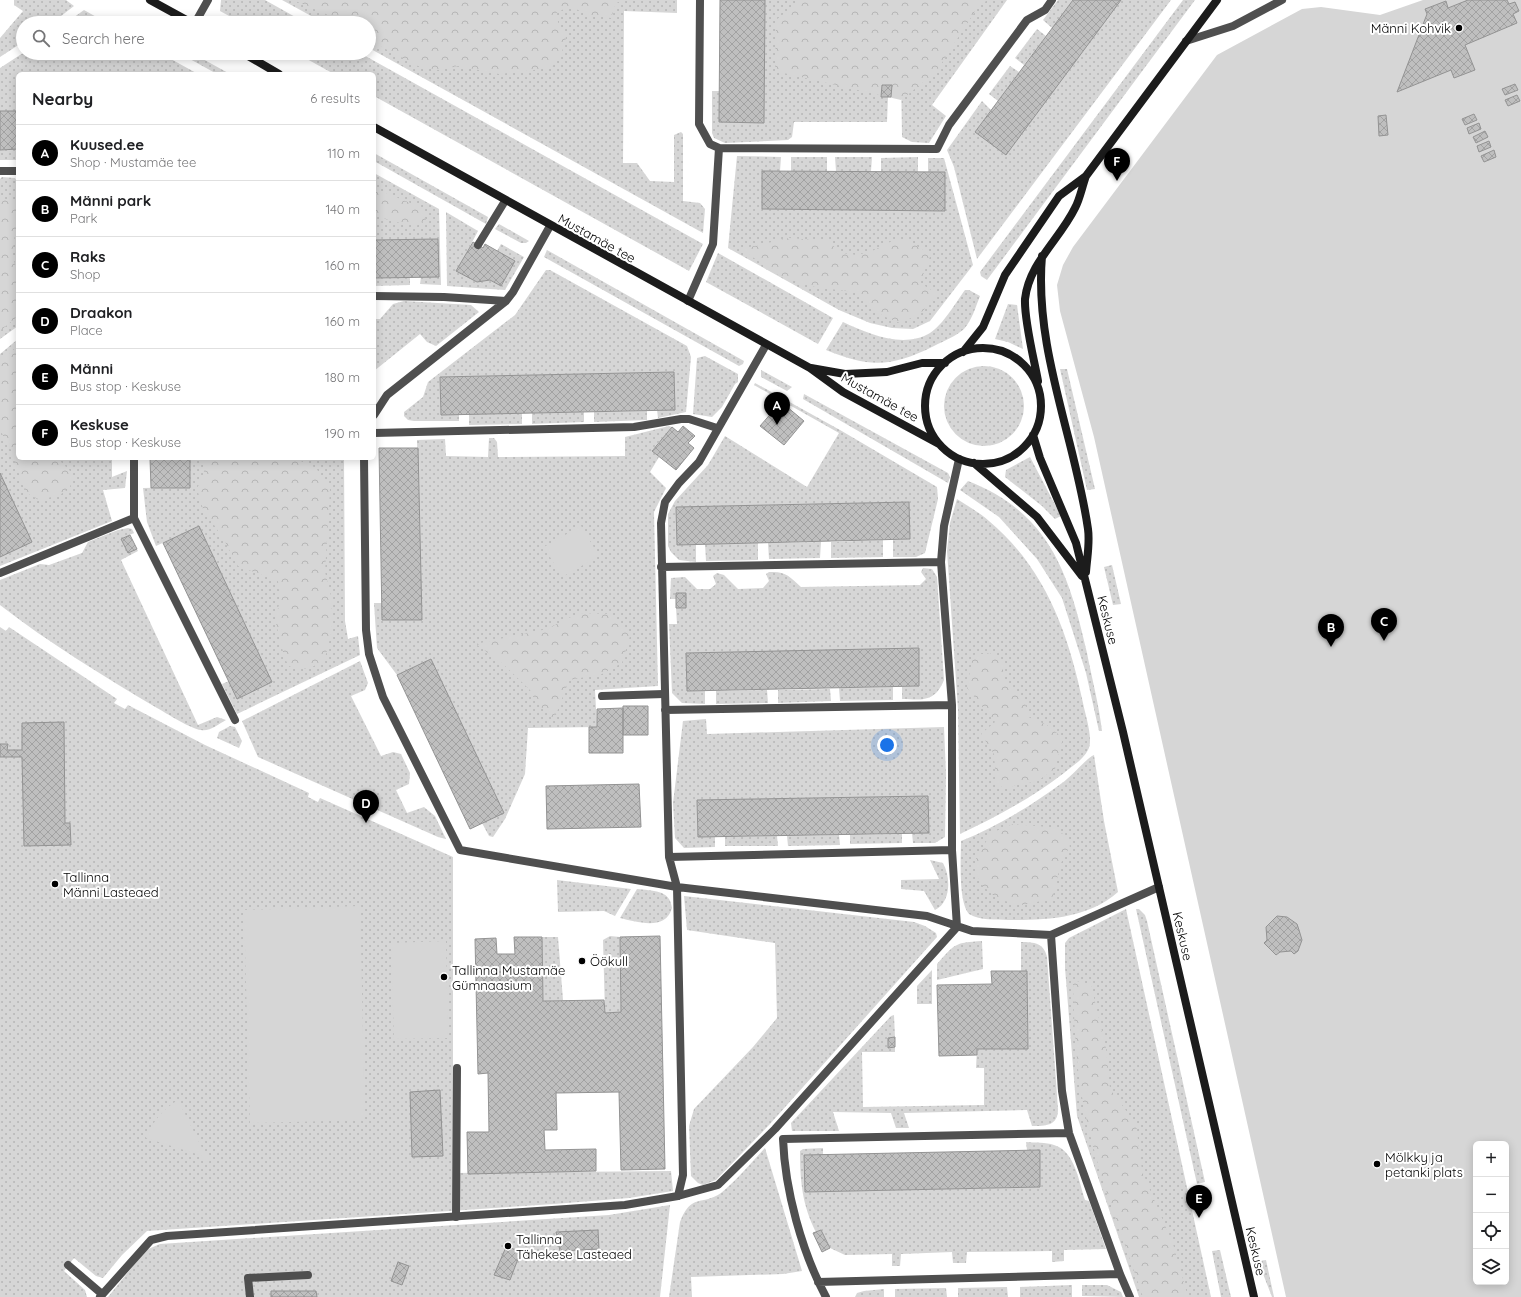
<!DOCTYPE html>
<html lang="en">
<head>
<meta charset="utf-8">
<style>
  body { margin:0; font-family:Quicksand,sans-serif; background:#f6f6f6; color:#202124 }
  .controls { position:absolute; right:12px; bottom:12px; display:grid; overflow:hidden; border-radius:6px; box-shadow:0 2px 10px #0003 }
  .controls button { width:36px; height:36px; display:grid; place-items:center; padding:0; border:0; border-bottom:1px solid #e0e0e0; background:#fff; color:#202124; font:20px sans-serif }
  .you { position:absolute; left:887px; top:745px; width:14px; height:14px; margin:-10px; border:3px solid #fff; border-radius:50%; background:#1a73e8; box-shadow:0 0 0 6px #1a73e833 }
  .badge { display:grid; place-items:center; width:26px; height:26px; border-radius:50%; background:#000; color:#fff; font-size:13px; font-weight:700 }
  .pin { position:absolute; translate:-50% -33px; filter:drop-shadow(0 1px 2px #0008) }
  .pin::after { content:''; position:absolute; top:21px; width:14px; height:12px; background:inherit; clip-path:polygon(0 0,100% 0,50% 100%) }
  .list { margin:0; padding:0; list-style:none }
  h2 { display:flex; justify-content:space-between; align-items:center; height:52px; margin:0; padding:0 16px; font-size:17px }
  h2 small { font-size:13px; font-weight:400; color:#757577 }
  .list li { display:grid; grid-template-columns:26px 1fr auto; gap:12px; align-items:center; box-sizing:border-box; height:56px; padding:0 16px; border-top:1px solid #e0e0e0 }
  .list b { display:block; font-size:15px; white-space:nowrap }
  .list p { margin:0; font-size:13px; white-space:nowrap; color:#757577 }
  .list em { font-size:13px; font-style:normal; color:#757577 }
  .icon { flex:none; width:22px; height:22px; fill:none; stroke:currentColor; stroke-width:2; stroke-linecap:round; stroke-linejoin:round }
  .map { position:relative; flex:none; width:1521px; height:1297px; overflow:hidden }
  .search { position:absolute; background:#fff; box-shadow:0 2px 10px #0003; left:16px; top:16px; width:360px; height:44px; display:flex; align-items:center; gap:10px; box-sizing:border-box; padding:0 14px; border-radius:22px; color:#757577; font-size:15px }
  .panel { position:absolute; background:#fff; box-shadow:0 2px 10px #0003; left:16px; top:72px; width:360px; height:388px; border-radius:6px }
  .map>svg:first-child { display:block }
  .grass { fill:url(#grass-dots) }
  .forest { fill:url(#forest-crowns) }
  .park { fill:#d6d6d6; fill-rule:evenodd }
  .building { fill:url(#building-cross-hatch); stroke:#939393 }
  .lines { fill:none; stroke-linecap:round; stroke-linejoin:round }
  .lane { stroke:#4f4f4f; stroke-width:8 }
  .street { stroke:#4f4f4f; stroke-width:8 }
  .secondary { stroke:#1c1c1c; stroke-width:8 }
  .poi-dot { fill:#000; stroke:#fff; stroke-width:1.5 }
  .labels { text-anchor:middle; stroke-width:4; stroke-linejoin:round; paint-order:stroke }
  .poi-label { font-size:13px; fill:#000; stroke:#fff; text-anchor:start }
  .street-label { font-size:13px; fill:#000; stroke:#fff }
</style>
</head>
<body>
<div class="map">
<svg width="1521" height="1297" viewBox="0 0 1521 1297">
  <defs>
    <pattern id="grass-dots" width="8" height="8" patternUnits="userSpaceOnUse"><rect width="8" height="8" fill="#d6d6d6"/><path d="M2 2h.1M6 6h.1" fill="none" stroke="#b6b6b6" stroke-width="1.8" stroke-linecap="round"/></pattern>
    <pattern id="forest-crowns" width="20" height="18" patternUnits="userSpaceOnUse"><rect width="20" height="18" fill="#d6d6d6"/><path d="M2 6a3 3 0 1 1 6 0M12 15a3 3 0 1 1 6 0" fill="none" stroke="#b6b6b6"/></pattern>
    <pattern id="building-cross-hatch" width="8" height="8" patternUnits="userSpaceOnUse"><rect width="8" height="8" fill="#bfbfbf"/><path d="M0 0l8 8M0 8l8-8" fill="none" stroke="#a2a2a2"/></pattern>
  </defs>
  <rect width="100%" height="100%" fill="#fff"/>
  <path class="grass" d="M14,0h52l8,6 -22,17h-29v19l-23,15v-19l23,-27 -9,-6z
    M221,0h44l41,23h-64l-22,-12z
    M282,0h395v13l-53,-2 -1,152h14l13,18 24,1v-47l7,-3 2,2v67l17,2 5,6 -2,24 -334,-185v-25h-45z
    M765,0h242l-75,105 14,11 -17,27 -17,-1 -10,-5 -1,-66 -19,14 -1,12h7l-1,25h-93l-2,15 -4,3 -63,3 -11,-5 -2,-5v-42h8l44,31z
    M1058,0h15l-21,28 -9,-8z
    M1121,0h50l-194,259 -23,-92 -7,-17 35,-49 9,9 -16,22z
    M1183,0h12l-208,280 -6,-4 -1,-4z
    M84,10l23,13h-41z
    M1037,29l9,7 -22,29 -9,-7z
    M23,53h137l38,21h-180v37h-18v-43z
    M179,53h13l38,21h-13z
    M296,53h64l343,191 -14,27 -315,-175v-22h-40z
    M1010,66l9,6 -21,29 -9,-7z
    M18,149v11h-18v-10z
    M374,153l114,64 -2,7 -112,-63z
    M737,156l44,1 -1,14h-18v38l183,2v-39h-17v-14h16l29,107 -43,56 -17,8 -21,-1 -22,-5 -31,-13 -111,-62z
    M791,157h36v14h-36z
    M835,157h37l-1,14h-35z
    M918,157v15l-37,-1v-13z
    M374,173l65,36 2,76 -21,-1 1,-7 18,-1 -1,-37 -64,1z
    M2,177l13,1 3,5v143l-18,13v-160z
    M446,212l32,19 -21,40 20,11 13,-2 11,6 14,-25 -18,-10 4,-7 23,13 -19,33 -58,-4z
    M499,224l30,17 -3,2h-5l-26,-14z
    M547,250l197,111 -1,3 -4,2 -195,-109z
    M718,253l115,65 -15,26 -112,-62z
    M546,270h4l137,76 4,11 -5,55 -28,6 -1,-8h18l-1,-38 -234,5 1,38 18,-1v7h-45l-6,-1 -4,-4v-4l19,-15 5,-15 87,-67z
    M410,277v8l-36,1v-8z
    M965,290h4l11,6c-4,10 -8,24 -16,33 -8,7 -20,12 -30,17 -42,21 -64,22 -108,4l17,-28c26,12 60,27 87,11 13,-8 26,-31 35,-43z
    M404,301l67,4 8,7 -43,34 -9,-4 -7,-8 -46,37v-52h6l13,-15z
    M1008,304l9,1 6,44 -15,-7 -13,-3z
    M18,339v119h94v19l15,-6 -2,17 -22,2 9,31 -112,45v-212z
    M705,356l33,18v8l-3,2 -13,23 -10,10 -19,-3 4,-56z
    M944 406a40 40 0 1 1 80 0a40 40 0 1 1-80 0Z
    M1060,369h7l28,120 -8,1z
    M761,370l31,17 -5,4 -26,-14z
    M755,383l85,47 97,57 1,12 -13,54 -9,4h-23v-17l17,-1 -1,-37 -233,5 1,38h19v17l-17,-2 -8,-8 -3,-6v-32l7,-13 33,-36 17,-29 82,51 32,-54 -85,-48z
    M804,394l144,79 2,4 -2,6 -145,-84z
    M647,411v9l-53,2v-10z
    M584,412v10l-52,2v-11z
    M522,413v11l-53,1v-11z
    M669,426l3,1 -20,23 7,7 -9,15 16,16 -12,24 4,174 -63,4 2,37 -69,1 -3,46 -20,45 -12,18 -4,-1 -7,-13 -51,-164 -34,16 -20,-27 -3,-45h8v17h40l-5,-180 28,-1 1,17 42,1 1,-19h5l3,4 1,15 127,-1v-19z
    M1030,457l31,59 -6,3 -13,-13 -37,-29 1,-7z
    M190,458h154l1,163 3,18 10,-3 2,19 -123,59 -15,-30 7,-3 8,18 35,-17 -73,-156 -43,20 -9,-24 -4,-34 47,-1z
    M968,481c82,32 101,93 119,172 5,26 12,52 15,78h-3l-13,-58 -24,-75 -25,-39 -38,-42 -39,-27z
    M957,499c11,7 23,14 32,22 57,48 79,112 94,182 2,11 11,37 5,47 -5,10 -16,16 -24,23 -33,25 -67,44 -104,61l-2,-124 -11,-159 3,-28z
    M128,528l4,1 2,4 -13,6 7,14 9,-4 1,2 -17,9 77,165 19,-8 9,3c-7,4 -17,12 -25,10 -10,-1 -35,-17 -44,-22 -54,-32 -108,-65 -157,-103v-25l40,-16 9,1 33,-12 6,-11 30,-12z
    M883,540v17l-52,1v-16z
    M821,542l-1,16 -51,1 -1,-16z
    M758,543v17l-52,1 -1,-17z
    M1112,565l9,39 -8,1 -9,-38z
    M923,568l9,1 5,8 7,103c-9,22 -21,20 -42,19v-12l17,-1v-37l-233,4 1,38h18v13l-23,-1 -10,-10 -3,-69h8l-1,-16h10v-15h-10v6h-6l1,-21 14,-1 12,12h13l6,-5 -3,-8 4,-3 7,2 14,14 25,-1 6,-7 -3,-7 3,-2c17,-1 20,4 32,15l119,-2 6,-6 -5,-7z
    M0,627l6,4 3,-4 108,72 -3,4 11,6 3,-4 77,40 104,48 -1,4 10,5 2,-4 133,59v316l218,-2 2,20 -44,7 -75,6 -407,27 -25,24 -19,23 -7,-2 -22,-18 -10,13 21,19 2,7h-87z
    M360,661l8,22 -3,7 -14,6 30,60 12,-4 8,2 9,19 -1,11 -13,6 11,23 17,-6 11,9 11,23 -8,-2 -180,-80 -16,-36z
    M893,687v13l-53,1 -1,-13z
    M830,689l1,12 -53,2v-13z
    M767,690l1,13 -52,1v-13z
    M706,719l1,15 237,-7 2,47 -1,63 -10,6h-22l-1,-10h17l-1,-37 -231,4 1,37h17v10l-31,1 -9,-10 -2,-35 10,-82z
    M230,726l5,1 7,14 -3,7 -22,-10 2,-6z
    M1094,755l10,66 14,71c-31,27 -71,28 -110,28 -13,-1 -27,1 -39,-6 -11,-13 -8,-55 -8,-73 35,-14 70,-35 101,-58 8,-5 26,-26 32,-28z
    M902,834v9l-52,1v-9z
    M839,835l1,10 -52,1 -1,-10z
    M777,836l1,10h-53v-9z
    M930,860l13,3c8,14 8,40 -8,47l-11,-19 -23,-2v-9l38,-1z
    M557,880l74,9 -16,27 -11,-5 -46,1z
    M637,889c15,2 33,0 35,19 -6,23 -35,14 -52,10z
    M684,896l230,26 11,4 11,7 1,4 -167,187 -54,56 -13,5 -5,-2 -7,-7 -2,-50 5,-17 59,-62 24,-29 -2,-75 -88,-13z
    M1126,909l85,388h-72l-62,-181 -12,-148v-25l4,-5z
    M1136,909h3l6,6 2,6 58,261 -8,2z
    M610,936l10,1 1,75 -16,1 -2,-73z
    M542,937h16l5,63 -20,1z
    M982,941l1,28 -46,11v-16c19,-21 17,-21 45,-23z
    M1021,942c13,0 23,1 26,15l11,152c0,17 -12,17 -26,17l-5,-16 -123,3 5,15h-13l-5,-15 -58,-1 6,19h-47l-1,-8 100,-107 3,-1 1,22 -7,1v10l7,-1v5h-33l1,55 121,-2v-37h-8l1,-19h51l-1,-78h-6z
    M932,970v34h-15v-18z
    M1026,1142c9,1 20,0 28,3 21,6 25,37 31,55l4,1 17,48 -42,1v11l-12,1v-11l-85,1 -1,11h-13l-1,-11 -51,2 -1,12h-8v-12l-47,1 -15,-7 -9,-18 -5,2c-14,-27 -16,-52 -16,-81l3,-2 20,-1v7l-18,37 235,-5v-37h-13z
    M765,1148l37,123 -19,3 -92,3 1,20h-23l11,-75c11,-29 22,-16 41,-29 13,-10 32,-32 44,-45z
    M670,1205l-10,92h-552l38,-47 14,-6 449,-29z
    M1220,1250l11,47h-10l-9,-46z
    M1266,1260l8,37h-2l-14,-36z
    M1072,1285v12h-52v-10z
    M1082,1285h25l14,7 2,5 -41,-1z
    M1007,1287l1,10h-50v-9z
    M946,1288l1,9h-52v-8z
    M884,1289v8h-29l2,-4 7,-2z"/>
  <path class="forest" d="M293,0h331l-8,3 -5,15 -23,-3 -18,-9 -14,7 3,13 7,12 -5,17 -10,13 -52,6 -41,-8 -20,4 -20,-4 -42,-22 -7,-7v-14h-22z
    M801,0h187l-9,5 -43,67 -35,28 -126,-29 1,-51z
    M374,188l46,19 6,13 -10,6 -25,-5 -17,-6z
    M0,199l18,1v30l-3,4 -3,20 6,20v42l-18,15z
    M789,238l38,3 15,12 15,2 15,-4 20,-10 14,-1 25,14 -11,29 18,11 -18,20 -20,9 -17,-7 -29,-24 -39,-5 -34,-10 -40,-28z
    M18,346v112h39l16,16 -3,13 -10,8 -21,5 -14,-8 -14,-42 -11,-20v-69z
    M202,458h92l22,10 14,21 -5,83 7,28 -1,34 -7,28 -18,7h-12l-6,-4 -4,-9 -9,-37 5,-18 -2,-20 -40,-15 -15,-28 -20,-29 -6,-20 7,-17z
    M579,613l32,1 19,22 -8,27 -20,11 -33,6 -15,40 -18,-18 -6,-12 -27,-26 -27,-20 71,-15z
    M990,653l13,11v16l21,18 4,19 19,8 16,13 -8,31 -19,13 -18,2 -12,5 -10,-5 -2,-30 -13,-20 14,-12 -28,-34 6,-33z
    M1013,824l46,4 11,18 -9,17 -9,36 -31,6 -24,-6 -16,-15 -5,-12v-13l15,-26z
    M1073,980l18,5 15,63 4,41 26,35 6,47 31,73 15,53h-45c-20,-59 -44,-119 -57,-180 -10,-45 -12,-91 -13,-137z"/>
  <path class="park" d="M1423,0h98v1297h-235l-192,-860 -34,-126 -3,-26 6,-20 10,-18 144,-192 85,-46 19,-2 59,8zM1476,1144h30v138h-30z
    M581,526l18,30 -37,21 -18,-30z
    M360,906l5,214 -115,3 -6,-213z
    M446,941l2,97 -54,1 -3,-96z
    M178,1100l27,54 5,1 1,5 -3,2 -3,-1 -2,-5 -57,-18c7,-17 16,-28 32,-38z"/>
  <path class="building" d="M720,0h45l-1,123 -45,-1z
    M1073,0h48l-115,155 -31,-23z
    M1468,0h39l2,4 6,-2 4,9 -6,3 4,9 -52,22 10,25 -21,8 -3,-8 -54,22 30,-78 -2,-5 21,-8 2,7z
    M1515,84l3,6 -13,5 -3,-6z
    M882,85h10l-1,12h-10z
    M1517,95l3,6 -12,5 -3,-6z
    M0,111h18v38l-18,1z
    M1474,114l3,6 -12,5 -3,-6z
    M1386,115l2,20 -9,1 -1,-20z
    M1479,123l2,6 -12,5 -2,-6z
    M1485,131l3,6 -12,6 -3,-6z
    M1489,141l2,6 -12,5 -2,-6z
    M1494,150l2,7 -12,5 -3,-6z
    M762,171l183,1v39l-183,-2z
    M438,239l1,38 -65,1v-38z
    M473,242l10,6 2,-4 30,17 -14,25 -11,-6 -13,2 -21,-11z
    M674,372l1,38 -234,5 -1,-38z
    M781,402l23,19 -20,24 -24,-19z
    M683,426l12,10 -7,7 6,5 -18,22 -24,-19 20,-24 6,5z
    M379,448h39l4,172h-40z
    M150,458h40v30h-39z
    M0,473l32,69 -32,15z
    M909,502l1,37 -233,6 -1,-38z
    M199,526l73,156 -35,17 -74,-156z
    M130,535l7,14 -9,4 -7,-14z
    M676,593h10v15h-10z
    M919,648v38l-232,5 -1,-38z
    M431,659l73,154 -34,16 -73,-154z
    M623,706h25v29h-25z
    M623,708v45h-34v-26h8v-18z
    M64,722l1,101h5l1,22 -47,1 -2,-89h-22v-13h8l-1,6h15v-27z
    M639,784l2,43 -94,2 -1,-43z
    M928,796l1,37 -231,4 -1,-37z
    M1277,916l10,1 10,7 2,6 3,10 -4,11 -4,3 -3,-3 -11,1 -4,3 -12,-12 3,-3 -1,-13z
    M660,936l5,233 -44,1 -2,-78 -63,1 1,37h-13l1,20 51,-1v22l-128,3 -1,-42h22l-1,-59 -10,1 -3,-135 21,-1 1,16h18l-1,-17h28l1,64 61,-1 1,13 16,-1 -1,-75z
    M991,971h36l1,78h-51v6l-38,1 -2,-71 55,-1z
    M895,1037v10l-7,1v-10z
    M440,1090l3,66 -31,1 -2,-65z
    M1040,1150v37l-235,5 -1,-37z
    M598,1230l1,19 -39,2 -4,-19z
    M821,1230l9,18 -8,4 -9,-19z
    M506,1247l15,4 -11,29 -16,-5z
    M398,1262l11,4 -7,19 -11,-4z
    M271,1291h45l1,6h-46z"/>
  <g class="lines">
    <path class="lane" d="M1186,41l47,-15 49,-26
      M478,245l27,-44
      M602,696l62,-2
      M456,1217l1,-149
      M68,1265l34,29"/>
    <path class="street" d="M195,23l13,-23
      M719,148l218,1 12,-24 78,-105 18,-10 7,-10
      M0,171h18
      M374,296l70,1 62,4
      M688,301l25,-57 6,-96 -9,-4 -11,-20 1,-124
      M374,415l13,-20 119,-94 7,-9 37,-66
      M374,433l260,-6 47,-8h8l28,9
      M134,458v60
      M364,458l2,172 3,24 14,43 77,153 217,37 250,29 45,15 79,4 108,-48
      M661,567l280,-5
      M0,573l134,-55 101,202
      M665,710l287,-5
      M669,857l283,-7
      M1051,935l11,156 7,42 51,141 10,23
      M678,1196l5,-21 -6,-288 -8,-30 -8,-334 4,-21 14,-19 20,-21 67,-117
      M818,1282l302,-8
      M100,1297l51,-57 16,-4 458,-31 53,-9 40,-11 57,-56 182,-202 -5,-77v-145l-11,-143 3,-36 15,-67
      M250,1297l-2,-19 60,-3
      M826,1297c-24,-45 -41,-106 -43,-158l286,-6"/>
    <path class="secondary" d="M150,0l42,23
      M243,53l36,21
      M374,127l436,241 33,24 96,52
      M1042,256c-8,93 33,182 46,273 2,14 -1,29 -2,43
      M925 406a58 58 0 1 1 116 0a58 58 0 1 1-116 0Z
      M963,352l20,-25 22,-52 54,-79 27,-20 131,-176
      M811,368l34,6 42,-2 35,-9h23
      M1038,381c-4,-22 -14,-61 -13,-82 4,-36 35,-60 50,-91 5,-9 7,-21 11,-32
      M1033,435l7,23 36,85 47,189 131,565
      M974,463l63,54 45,59"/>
  </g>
  <g class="poi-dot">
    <circle cx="1459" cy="28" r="4"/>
    <circle cx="55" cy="884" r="4"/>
    <circle cx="582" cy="961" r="4"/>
    <circle cx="444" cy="977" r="4"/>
    <circle cx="1377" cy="1164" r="4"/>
    <circle cx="508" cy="1246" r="4"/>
  </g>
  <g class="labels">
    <g class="poi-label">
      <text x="1451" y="33" text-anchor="end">Männi Kohvik</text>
      <text x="63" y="882">Tallinna<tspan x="63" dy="15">Männi Lasteaed</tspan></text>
      <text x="590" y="966">Öökull</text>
      <text x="452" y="975">Tallinna Mustamäe<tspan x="452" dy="15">Gümnaasium</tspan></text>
      <text x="1385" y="1162">Mölkky ja<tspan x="1385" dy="15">petanki plats</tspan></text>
      <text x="516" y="1244">Tallinna<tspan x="516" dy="15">Tähekese Lasteaed</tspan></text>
    </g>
    <g class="street-label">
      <text transform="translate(597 238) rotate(29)" y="5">Mustamäe tee</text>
      <text transform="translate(880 397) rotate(29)" y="5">Mustamäe tee</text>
      <text transform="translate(1108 620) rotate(76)" y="5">Keskuse</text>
      <text transform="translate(1183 936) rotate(77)" y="5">Keskuse</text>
      <text transform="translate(1256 1251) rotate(77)" y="5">Keskuse</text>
    </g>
  </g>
</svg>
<div class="controls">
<button>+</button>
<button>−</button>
<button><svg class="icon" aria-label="locate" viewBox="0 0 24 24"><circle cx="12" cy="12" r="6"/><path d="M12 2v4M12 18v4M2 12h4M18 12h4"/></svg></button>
<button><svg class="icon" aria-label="layers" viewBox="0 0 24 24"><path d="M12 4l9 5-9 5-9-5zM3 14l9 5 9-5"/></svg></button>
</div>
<div class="you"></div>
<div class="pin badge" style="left:777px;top:425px">A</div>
<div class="pin badge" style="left:1331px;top:647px">B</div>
<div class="pin badge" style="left:1384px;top:641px">C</div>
<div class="pin badge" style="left:366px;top:823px">D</div>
<div class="pin badge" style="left:1199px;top:1218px">E</div>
<div class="pin badge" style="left:1117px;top:181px">F</div>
<div class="search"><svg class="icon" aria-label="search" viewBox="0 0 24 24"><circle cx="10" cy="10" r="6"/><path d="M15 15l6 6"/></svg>Search here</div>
<section class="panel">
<h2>Nearby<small>6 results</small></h2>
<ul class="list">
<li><span class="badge">A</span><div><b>Kuused.ee</b><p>Shop · Mustamäe tee</p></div><em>110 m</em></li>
<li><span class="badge">B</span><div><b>Männi park</b><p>Park</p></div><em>140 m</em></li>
<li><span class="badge">C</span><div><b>Raks</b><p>Shop</p></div><em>160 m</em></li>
<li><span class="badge">D</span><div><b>Draakon</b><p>Place</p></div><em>160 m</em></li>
<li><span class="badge">E</span><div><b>Männi</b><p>Bus stop · Keskuse</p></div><em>180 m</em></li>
<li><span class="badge">F</span><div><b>Keskuse</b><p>Bus stop · Keskuse</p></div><em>190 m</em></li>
</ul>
</section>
</div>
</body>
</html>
